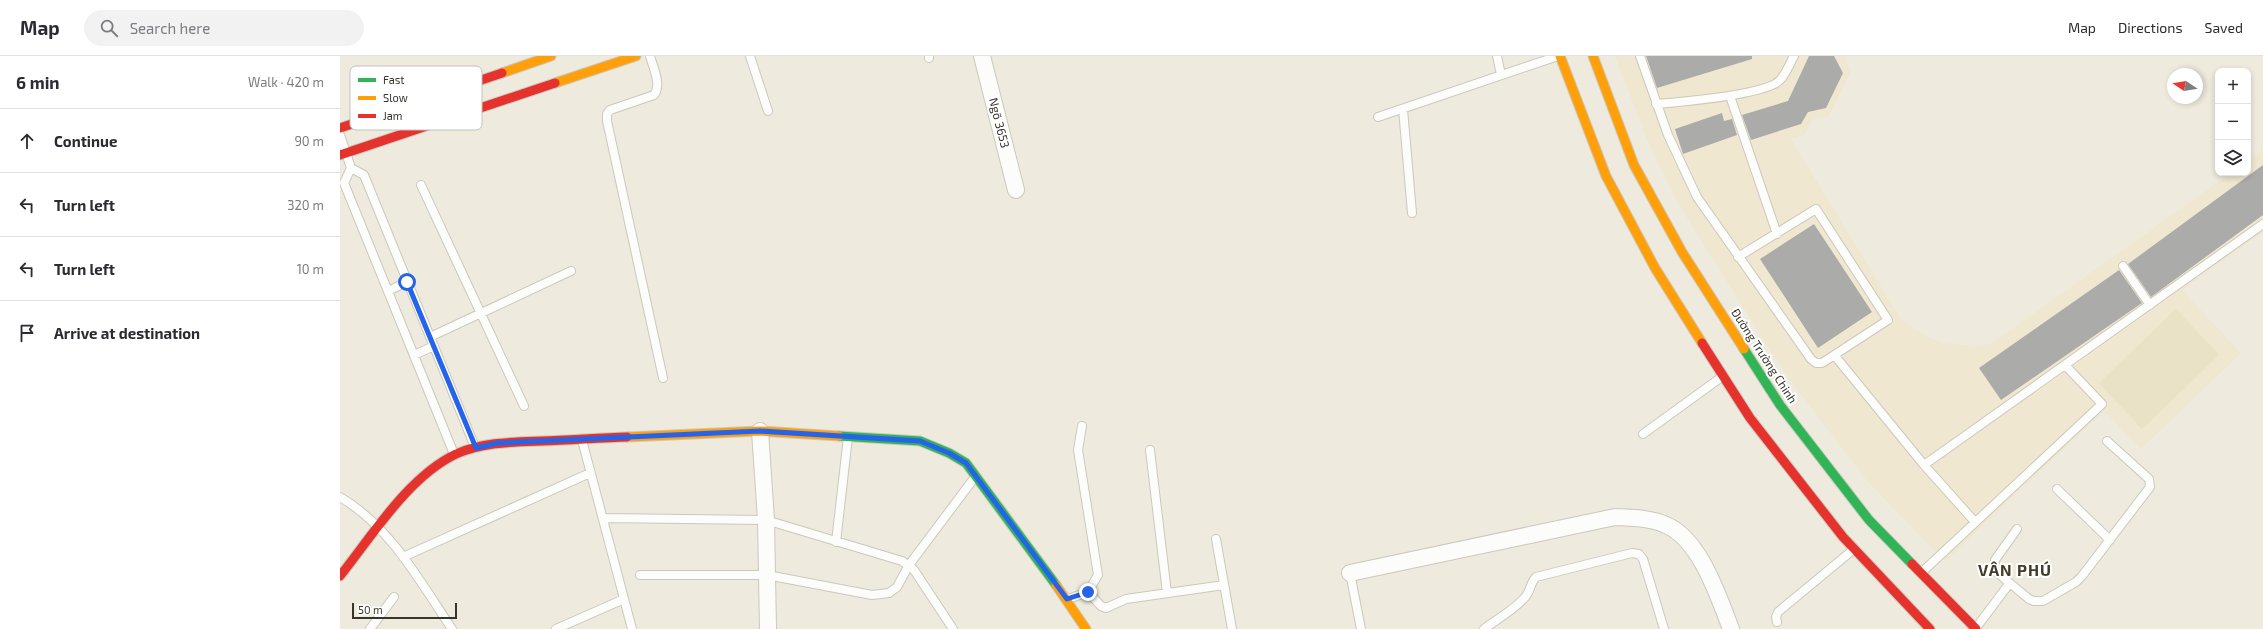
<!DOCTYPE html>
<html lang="en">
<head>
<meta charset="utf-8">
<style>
  body { margin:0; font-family:"Exo 2",sans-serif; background:#f2f2f3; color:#2b2b33 }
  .controls { position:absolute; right:12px; top:12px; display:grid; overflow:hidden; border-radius:8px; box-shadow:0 2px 6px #0003 }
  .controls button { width:36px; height:36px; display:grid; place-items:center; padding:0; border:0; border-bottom:1px solid #e1e1e2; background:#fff; color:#2b2b33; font:20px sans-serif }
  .compass { position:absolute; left:1827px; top:12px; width:36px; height:36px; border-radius:50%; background:#fff; box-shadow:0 2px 6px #0003; rotate:282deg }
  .scale { position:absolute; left:12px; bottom:10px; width:105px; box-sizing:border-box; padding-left:4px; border:2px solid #37342b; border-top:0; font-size:11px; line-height:14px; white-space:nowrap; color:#37342b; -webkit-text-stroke:3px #fff; paint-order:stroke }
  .stop { position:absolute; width:12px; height:12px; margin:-9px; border:3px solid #2563eb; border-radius:50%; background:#fff }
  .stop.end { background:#2563eb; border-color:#fff; box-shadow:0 1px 4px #0008 }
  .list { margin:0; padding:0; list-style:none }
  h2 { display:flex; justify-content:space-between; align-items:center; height:52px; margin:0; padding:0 16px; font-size:17px }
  h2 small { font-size:13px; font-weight:400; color:#7c7c81 }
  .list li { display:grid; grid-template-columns:26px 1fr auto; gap:12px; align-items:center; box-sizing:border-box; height:64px; padding:0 16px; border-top:1px solid #e1e1e2 }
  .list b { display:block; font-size:15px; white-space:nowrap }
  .list em { font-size:13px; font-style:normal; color:#7c7c81 }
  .icon { flex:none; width:22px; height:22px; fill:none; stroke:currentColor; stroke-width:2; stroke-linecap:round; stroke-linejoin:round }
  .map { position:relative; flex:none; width:1923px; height:573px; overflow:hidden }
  header { display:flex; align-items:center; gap:24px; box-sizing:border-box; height:56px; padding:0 20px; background:#fff; border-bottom:1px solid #e1e1e2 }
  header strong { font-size:19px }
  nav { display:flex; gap:22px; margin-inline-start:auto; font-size:14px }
  .search { width:280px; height:36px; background:#f2f2f3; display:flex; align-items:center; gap:10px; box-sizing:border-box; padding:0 14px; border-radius:22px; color:#7c7c81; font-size:15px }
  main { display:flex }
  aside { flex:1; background:#fff }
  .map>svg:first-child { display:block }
  .built { fill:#efe7cf }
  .green { fill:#eae2c6 }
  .building { fill:#ababa9 }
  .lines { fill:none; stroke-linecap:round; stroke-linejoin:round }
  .lane-casing { stroke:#cbc8bd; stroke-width:10 }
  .street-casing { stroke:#cbc8bd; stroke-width:18 }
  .fast-casing { stroke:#cbc8bd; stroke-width:11 }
  .slow-casing { stroke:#cbc8bd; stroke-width:11 }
  .jam-casing { stroke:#cbc8bd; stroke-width:11 }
  .lane { stroke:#fcfcfa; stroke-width:8 }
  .street { stroke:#fcfcfa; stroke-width:16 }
  .fast { stroke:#30b455; stroke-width:9 }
  .slow { stroke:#ff9f0a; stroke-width:9 }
  .jam { stroke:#e5322d; stroke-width:9 }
  .route { stroke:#2563eb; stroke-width:5 }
  .labels { text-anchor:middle; stroke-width:4; stroke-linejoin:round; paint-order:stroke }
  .street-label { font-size:12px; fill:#37342b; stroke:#fff }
  .district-label { font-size:16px; font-weight:bold; letter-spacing:1px; fill:#433c28; stroke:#fff }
  .key { fill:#fff; stroke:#c3c2bf; stroke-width:1 }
  .key-label { font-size:11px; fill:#37342b }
</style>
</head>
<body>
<header>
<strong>Map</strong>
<div class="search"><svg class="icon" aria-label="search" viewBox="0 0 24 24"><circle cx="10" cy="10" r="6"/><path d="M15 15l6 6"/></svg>Search here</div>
<nav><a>Map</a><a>Directions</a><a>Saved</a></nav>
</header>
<main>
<aside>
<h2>6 min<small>Walk · 420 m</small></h2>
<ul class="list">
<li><svg class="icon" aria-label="ahead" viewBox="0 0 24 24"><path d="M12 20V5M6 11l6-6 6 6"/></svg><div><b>Continue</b></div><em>90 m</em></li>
<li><svg class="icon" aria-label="left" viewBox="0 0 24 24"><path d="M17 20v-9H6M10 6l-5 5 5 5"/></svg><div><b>Turn left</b></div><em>320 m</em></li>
<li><svg class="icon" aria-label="left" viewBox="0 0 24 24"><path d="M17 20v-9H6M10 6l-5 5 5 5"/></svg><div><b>Turn left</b></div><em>10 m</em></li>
<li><svg class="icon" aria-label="arrive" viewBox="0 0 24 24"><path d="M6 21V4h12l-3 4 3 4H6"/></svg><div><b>Arrive at destination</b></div></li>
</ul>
</aside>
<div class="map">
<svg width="1923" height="573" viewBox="0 0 1923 573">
  <rect width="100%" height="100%" fill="#eeeadd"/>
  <path class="built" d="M1275,0h231l-1,3 6,12 -22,45 -16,3 -9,16 -13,4 109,179 27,19 16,6 31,3 17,-2 240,-171h17v-12l15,-11v82l-81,58 59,63 -100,96 -37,-38 -159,150 -77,-79 -71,-93 -29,-42 -89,-142 -30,-61z"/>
  <path class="green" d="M1836,253l43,46 -77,74 -43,-46z"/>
  <path class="building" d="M1306,0h106v3l-95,29z
    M1469,0h25l9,17 -17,35 -18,4 -7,12 -50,16 -9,-25 46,-14z
    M1382,57l2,8 8,-2 5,16 -54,19 -8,-25z
    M1923,109v50l-112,82 -23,-33z
    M1474,168l58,88 -54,36 -58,-89z
    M1779,214l23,33 -141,97 -22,-32z"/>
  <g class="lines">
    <g class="lane-casing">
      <path id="lane" d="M310,0c3,11 12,29 4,39l-44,15 -3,4v7l56,257
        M410,0l18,55
        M589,0v2
        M1157,0l4,19
        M1300,0l28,79 29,62 114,162 5,4h6l66,-43 -72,-111 -78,48
        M1390,40l47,138
        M1316,48c23,-2 111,-9 124,-24 6,-6 10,-17 14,-24
        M1063,53l9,104
        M1038,61l180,-61
        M0,79l11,33 -7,15 110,271
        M11,112l13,7 111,272
        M81,129l103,221
        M1783,210l27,39
        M48,235l19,-9
        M90,281l141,-66
        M74,299l20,-9
        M1495,300l89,109 51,57
        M1303,378l80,-58
        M242,384l50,189
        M810,394l17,143
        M1584,409l339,-241
        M1717,433l53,51
        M0,441c50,29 81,86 112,132
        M263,462l163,2 136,41 12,9 39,59
        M1677,473l-22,31 -1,10 35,29 5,2h9l33,-19 6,-6 68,-89 -1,-8 -42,-38
        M876,483l16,90
        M496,486l12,-105
        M63,501l187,-84
        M1010,517l11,56
        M1581,517l181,-169 -37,-39
        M300,519h127l105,20 17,-2 8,-6 12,-22 66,-88
        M748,536l13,14 5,2 20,-9 98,-14
        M728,543l20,-7 10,-17 -20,-125 4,-24
        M1437,566l-1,-5 2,-5 76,-63
        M1636,572l33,-44
        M30,573l24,-32
        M216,573l68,-30
        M1144,573c13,-10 32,-20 42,-33 5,-6 4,-13 10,-19l96,-24 7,1 4,5 21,70"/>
    </g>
    <g class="street-casing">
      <path id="street" d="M642,0l34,134
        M420,375l6,89 2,109
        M1010,517l265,-56c17,1 36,1 51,8 34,14 53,73 65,104"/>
    </g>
    <g class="fast-casing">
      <path id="fast" d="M1404,293l36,56 89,115 43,44
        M499,380l81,5 29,12 17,10 90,122"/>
    </g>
    <g class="slow-casing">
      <path id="slow" d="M1220,0l46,120 49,92 47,75
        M1253,0l41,109 48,87 62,97
        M162,17l49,-17
        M215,27l81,-27
        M287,381l133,-6 79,5
        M716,529l30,44"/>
    </g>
    <g class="jam-casing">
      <path id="jam" d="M0,72l162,-55
        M0,99l215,-72
        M1362,287l48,75 93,119 87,92
        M1572,508l64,65
        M0,520c32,-40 68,-99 116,-122 27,-12 57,-12 86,-13 28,-1 57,-3 85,-4"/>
    </g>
    <use href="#lane" class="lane"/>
    <use href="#street" class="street"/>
    <use href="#fast" class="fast"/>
    <use href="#slow" class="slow"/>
    <use href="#jam" class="jam"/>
  </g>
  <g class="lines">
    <path class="route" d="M67,226l69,166 22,-5 262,-12 160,10 29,12 17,10 101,136 21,-7"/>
  </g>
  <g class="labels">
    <g class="street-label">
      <text transform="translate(659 67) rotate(76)" y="4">Ngõ 3653</text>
      <text transform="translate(1424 300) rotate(57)" y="4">Đường Trường Chinh</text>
    </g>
    <g class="district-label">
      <text x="1675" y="520">VÂN PHÚ</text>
    </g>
  </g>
  <rect x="10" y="10" width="132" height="64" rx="6" class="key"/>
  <rect x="18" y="22" width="18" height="4" fill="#30b455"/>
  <rect x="18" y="40" width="18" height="4" fill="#ff9f0a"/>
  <rect x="18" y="58" width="18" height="4" fill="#e5322d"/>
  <g class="key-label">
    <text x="43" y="28">Fast</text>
    <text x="43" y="46">Slow</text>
    <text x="43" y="64">Jam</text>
  </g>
</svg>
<div class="controls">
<button>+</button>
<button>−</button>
<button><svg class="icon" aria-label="layers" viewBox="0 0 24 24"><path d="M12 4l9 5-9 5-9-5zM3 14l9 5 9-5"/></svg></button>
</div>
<svg class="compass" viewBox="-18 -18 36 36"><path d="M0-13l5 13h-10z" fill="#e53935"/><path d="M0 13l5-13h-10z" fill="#7c7c81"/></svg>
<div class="scale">50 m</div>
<div class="stop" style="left:67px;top:226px"></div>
<div class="stop end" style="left:748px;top:536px"></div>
</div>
</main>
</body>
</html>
